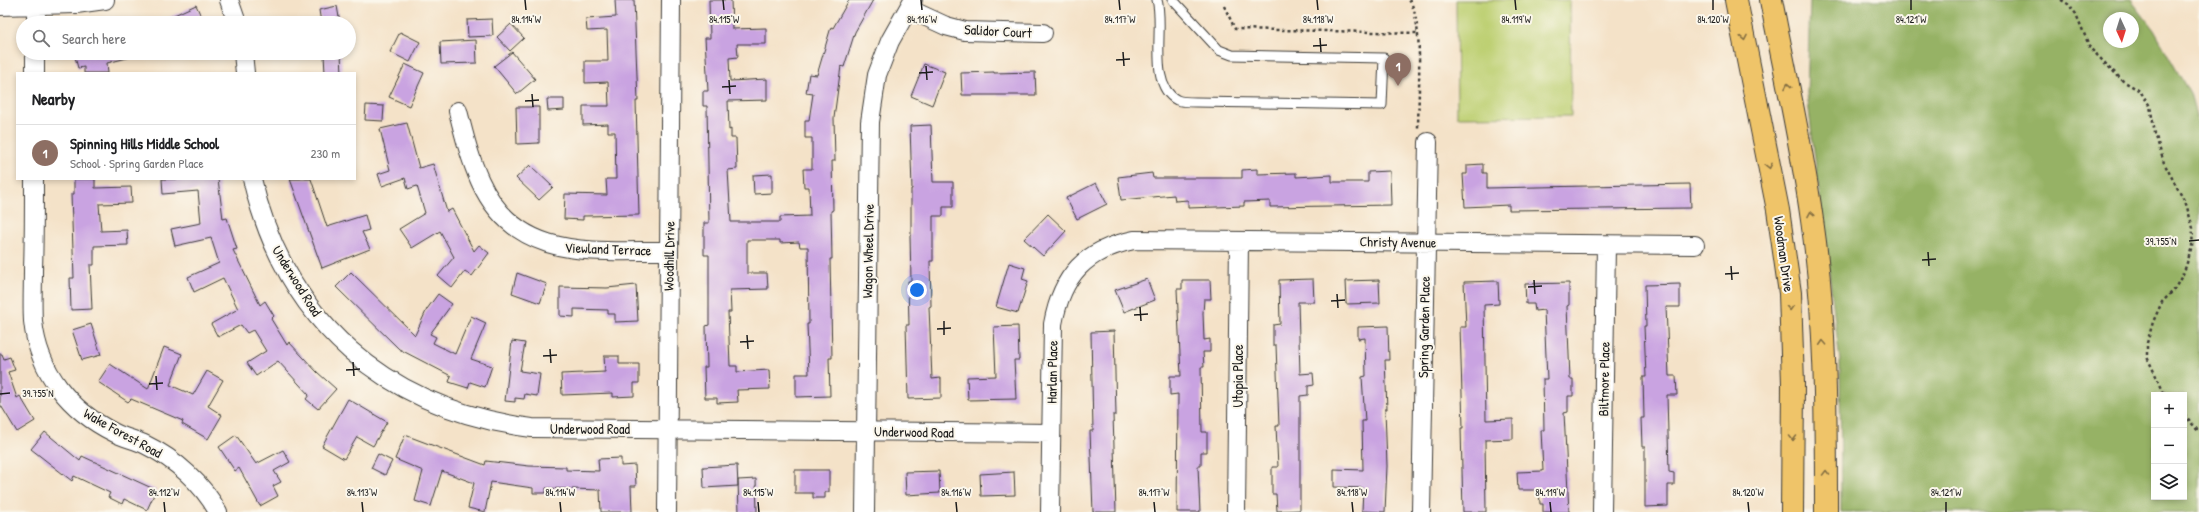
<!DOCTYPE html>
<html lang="en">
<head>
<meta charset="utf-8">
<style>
  body { margin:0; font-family:"Patrick Hand",sans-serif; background:#f2f2f2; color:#202124 }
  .controls { position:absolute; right:12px; bottom:12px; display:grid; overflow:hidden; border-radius:0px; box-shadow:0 2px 6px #0003 }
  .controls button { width:36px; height:36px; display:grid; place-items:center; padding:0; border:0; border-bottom:1px solid #e0e0e0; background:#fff; color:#202124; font:20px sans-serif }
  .compass { position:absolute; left:2103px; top:12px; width:36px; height:36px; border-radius:50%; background:#fff; box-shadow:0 2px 6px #0003; rotate:176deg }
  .you { position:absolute; left:917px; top:290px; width:14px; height:14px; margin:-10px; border:3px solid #fff; border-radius:50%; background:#1a73e8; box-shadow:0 0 0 6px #1a73e833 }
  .badge { display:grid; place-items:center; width:26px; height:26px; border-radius:50%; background:#b5179e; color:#fff; font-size:13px; font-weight:700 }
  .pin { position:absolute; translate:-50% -33px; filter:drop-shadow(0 1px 2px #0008) }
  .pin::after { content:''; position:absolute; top:21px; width:14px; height:12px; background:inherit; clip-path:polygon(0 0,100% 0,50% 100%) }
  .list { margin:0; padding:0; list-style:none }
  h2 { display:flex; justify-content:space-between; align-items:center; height:52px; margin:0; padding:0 16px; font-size:17px }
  h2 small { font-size:13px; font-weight:400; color:#757577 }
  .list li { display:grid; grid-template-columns:26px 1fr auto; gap:12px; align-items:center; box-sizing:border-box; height:56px; padding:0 16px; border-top:1px solid #e0e0e0 }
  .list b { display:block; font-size:15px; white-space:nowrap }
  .list p { margin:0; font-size:13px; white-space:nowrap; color:#757577 }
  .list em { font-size:13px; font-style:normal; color:#757577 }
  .icon { flex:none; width:22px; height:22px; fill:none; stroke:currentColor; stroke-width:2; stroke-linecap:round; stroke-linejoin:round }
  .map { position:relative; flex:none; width:2199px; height:512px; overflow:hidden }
  .search { position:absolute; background:#fff; box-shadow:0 2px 6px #0003; left:16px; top:16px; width:340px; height:44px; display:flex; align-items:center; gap:10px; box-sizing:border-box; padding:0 14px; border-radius:22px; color:#757577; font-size:15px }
  .panel { position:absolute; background:#fff; box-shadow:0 2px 6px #0003; left:16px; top:72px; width:340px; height:108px; border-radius:0px }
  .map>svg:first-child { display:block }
  .green { fill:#bed073; stroke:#6d7648 }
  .forest { fill:#96b265; stroke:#596740; fill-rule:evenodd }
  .building { fill:#c9a3e1 }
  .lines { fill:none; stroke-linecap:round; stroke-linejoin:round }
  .lane-casing { stroke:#3c3a36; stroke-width:11 }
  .street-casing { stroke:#3c3a36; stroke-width:20 }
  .primary-casing { stroke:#3c3a36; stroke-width:24 }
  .path { stroke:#3c3a36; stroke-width:2.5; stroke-dasharray:3 3; stroke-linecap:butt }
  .lane { stroke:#fff; stroke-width:9 }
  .street { stroke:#fff; stroke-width:18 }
  .primary { stroke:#efc469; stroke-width:22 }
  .oneway { stroke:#867042 }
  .ticks { fill:none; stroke:#1c1c1c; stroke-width:1.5 }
  .labels { text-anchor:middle; stroke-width:4; stroke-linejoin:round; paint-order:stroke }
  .street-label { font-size:14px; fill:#1c1c1c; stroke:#fbf7ec }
  .ticks-label { font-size:10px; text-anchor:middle; fill:#1c1c1c; stroke:#fbf7ec; stroke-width:4; stroke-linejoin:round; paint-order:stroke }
</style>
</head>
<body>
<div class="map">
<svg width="2199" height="512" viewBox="0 0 2199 512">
  <rect width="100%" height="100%" fill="#fbf7ec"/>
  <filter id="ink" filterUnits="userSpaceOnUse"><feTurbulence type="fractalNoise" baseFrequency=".025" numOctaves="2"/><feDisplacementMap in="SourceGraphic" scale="8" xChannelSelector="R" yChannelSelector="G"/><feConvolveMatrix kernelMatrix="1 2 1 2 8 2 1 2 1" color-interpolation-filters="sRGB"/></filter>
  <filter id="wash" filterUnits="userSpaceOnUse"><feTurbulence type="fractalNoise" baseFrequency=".012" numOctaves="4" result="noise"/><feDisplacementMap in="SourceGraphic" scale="16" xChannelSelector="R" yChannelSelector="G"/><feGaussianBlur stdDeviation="0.9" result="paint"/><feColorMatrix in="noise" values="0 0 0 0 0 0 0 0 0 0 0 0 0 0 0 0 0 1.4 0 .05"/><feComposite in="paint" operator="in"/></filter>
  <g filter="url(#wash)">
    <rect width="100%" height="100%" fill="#f4e2c8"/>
    <path class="green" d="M1456,0h114l1,116 -114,1z"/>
    <path class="forest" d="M1810,0h321l23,30 36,64 9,33v385h-358l-1,-151 -33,-267zM2109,18h24v24h-24zM2154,395h30v102h-30z"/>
    <g id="blocks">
      <path class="building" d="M615,0h19l4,101h-2l3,114 -56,1v4l-19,-1 1,-25 42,1 -1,-16h10l-1,-47h-7v-8l-25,1v-19h26l-1,-24 -23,1v-22h23l-1,-31 -20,1 -1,-12 30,-2z
        M709,0h22l1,29 34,-1v16h-29l1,13 -9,1 1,23 37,-2v21l-39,1 1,29 2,-1v9h5l1,31 -9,1 3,52h49v-5l30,-1 -1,-29h-5l-1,-18h9v-31h-7v-18h4l4,-26 -7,-1 3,-19 8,1 14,-48 2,1 16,-28h24l-18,32 -11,35 -3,-1 -7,52 1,43h-3l1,49 -2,1 1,48h-2l2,99h-3l1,38 -34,1v-23h13l-2,-50h2l-1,-77h-8l-1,-5 -19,1v-3h-33v33h20l1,16 -38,1 1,22h-3l2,54h7v6l32,-2 1,19 -33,1 1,12 -21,1v-5h-12l-1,-31h3l-1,-41 3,-1v-70h-5v-32h5l-2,-117h-4v-15h5l-3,-53h5z
        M196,5l8,18h-47z
        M337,6l3,17h-19l-2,-13z
        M492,19l1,17 -25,1 -1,-17z
        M511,24l13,14 -14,13 -13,-14z
        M400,32l20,10 -10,20 -20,-10z
        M476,40l1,23 -36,1 -1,-22z
        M512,52l23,27 -18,15 -23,-28z
        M74,53h56l1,4 -24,6 1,10h-24v-6l-6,1z
        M341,54l1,19h-17l-1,-18z
        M405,64l19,9 -15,33 -20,-9z
        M924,64l21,8 -13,33 -21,-9z
        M994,72v1l41,-1 1,23h-74l-1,-22z
        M547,99h17v11l-16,1z
        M366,105l18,1 -1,15 -18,-1z
        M516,107h23v36l-22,1z
        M407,123l12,45 14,-4 14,48 5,-3 22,42 5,-6 10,8 -17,23 -7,-5 -13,17 -14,-12 16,-19 -14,-26 -28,17 -13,-19 26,-16 -8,-27 -9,3 -3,-11 -23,8 -4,-12 12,-4 -10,-41z
        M931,125l2,57h20v25h-10v9h-10v45h-3l1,45 -2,1 3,72 9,-1v20l-33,1 -2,-74h3l-1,-44h3l-1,-46h1v-46h1l-2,-63z
        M1483,164v9h4v15l203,-4 1,24 -182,2v-5l-44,2 -2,-33h4v-9z
        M530,165l23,22 -14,13 -23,-22z
        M1257,169v5l39,-1v4l36,-2v7h36v-10l22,-1 1,34 -121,2v-6l-26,1v4l-56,2v-8l-13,1 -1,-6 -53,5 -3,-23 34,-4 1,5h89v-8z
        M772,174v19l-18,1 -1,-19z
        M74,179h21v9l36,-1 1,16 -33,1 2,27 26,-1 1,15 -34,1v19h-4l2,44 -21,1 -1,-32h4l-3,-84h3z
        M162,179h56l5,40 4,-1 10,31 -4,1 27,55 5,-4 9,15 -3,3 16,26 2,-3 28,30 19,17 -18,20 -12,-10 3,-4 -31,-34 -22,15 -9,-13 19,-12 -13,-21 -6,3 -6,-8 -23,12 -7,-13 27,-15 -15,-31 -29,14 -6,-15 31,-14 -8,-25 -36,8 -4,-17 30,-6 -3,-32 -35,3z
        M290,179h21l16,48 38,-12 4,15 -7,2 8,17 -48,19z
        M1096,183l11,21 -30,15 -11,-21z
        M1048,214l18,17 -23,25 -19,-17z
        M1009,263l16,5 -3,11 6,2 -10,32 -22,-6z
        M351,272l64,63 12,-26 11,-15 14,10 -22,30 6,3 -3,6 22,11 16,-38 15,7 -15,36 21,7 -7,21 -15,-5 -2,6 -19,-6 2,-6 -52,-27 -63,-62z
        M517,273l30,11 -7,19 -28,-10z
        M1147,279l8,21 -31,12 -9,-22z
        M1313,279l1,23h-16l2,72 13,-1 1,12 -6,1v9l-8,1v114l-23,1 -1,-17h-4v-27h6l-2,-41h3l-3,-81h-3v-20l7,-1 -1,-44z
        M1182,280h28l1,19h-7l-1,14 1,27 6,-1v13h-7l1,15h-3l1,65h5v20h-6v14h-3l2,46h-23l1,-118 -8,1v-19h11l-4,-87h5z
        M1379,280l1,23 -34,1 -1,-23z
        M1498,281l1,23 -15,1 2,115 27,-1v20l-28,1 1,72h-23l-2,-84h2l-3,-101h6l-2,-45z
        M1569,283v22l-2,1 3,73h3v17h-5v16l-4,1 5,99h-26v-8h-3l-1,-14h-21l-1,-18 26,-1 -2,-41h3l-1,-51h4l-3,-69 -9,1 -1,-7h-8l-1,-20z
        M1680,284v23h-14l3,69h7l1,19h-10l2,77 5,1v12h-6v21l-23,1v-60h-3l-1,-29h3l-1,-41h3l-2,-51h2l-1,-41z
        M636,285l2,36 -23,1v-8h-7v-4l-34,-1v8l-14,-1v-29l47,1z
        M91,324l10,31 -19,5 -10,-30z
        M1018,326l1,34h-5l2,39 -48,1 -1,-23 29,-1 -2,-49z
        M1388,326l1,34h-4l2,49h-2l2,57 -2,46 -23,-1 1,-23 -29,-1v-18l29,1 -1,-49h3l-3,-44 4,-1 -1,-38 -7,1v-12z
        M1114,331l2,84h-3l3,97h-23l-3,-81h3l-2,-99z
        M512,341l13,2 -5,28 20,3 -3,22 -12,-2 -1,5 -9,-1v4l-10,-1z
        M164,347l18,7 -12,31 23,10 14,-24 16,9 -15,26 14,9 -14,24 -26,-15 1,-3 -52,-22 -3,3 -30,-20 12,-18 38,25z
        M0,354h2l2,5 6,-2 5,13 -7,2 9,26 3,-2 15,25 -18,11 -17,-28z
        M604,356h15v8h20v19h-5v13l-21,1v-4l-51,2 -1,-21 44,-2z
        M348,399l39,23 -14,24 -16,-9 -13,22 -22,-13z
        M45,432l35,29 2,-5 74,34 -9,20 -23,-11 -2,5 -14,-7 2,-4 -36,-17 -2,5 -41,-32z
        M236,435l20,29 27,-14 7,12 -16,9 7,11 -8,4 5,10 -18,10 -21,-38 -4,3 -16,-24z
        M405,435l80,30 1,-4 43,5 37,1v3l33,1 -1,-12 23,-1v8l14,-1 1,21h-5l1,26h-31l-1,-22 -54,-2v5h-13v-5l-42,-6 -6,30 -17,-4 6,-25 -32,-12 -11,35 -16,-5 8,-30 -28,-12z
        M378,454l14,7 -7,14 -14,-7z
        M737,465l1,21 -34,2 -1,-21z
        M795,470h34v22h-4v6h-12v-5h-18z
        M939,471l1,22 -34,2 -1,-23z
        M1014,472l1,23 -34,1 -1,-22z
        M756,479l1,33h-18l-1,-32z"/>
    </g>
  </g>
  <g filter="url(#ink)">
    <use href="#blocks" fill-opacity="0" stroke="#3c3a36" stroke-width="1"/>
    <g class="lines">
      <g class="lane-casing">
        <path id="lane" d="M1157,0c8,26 -10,85 20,100 5,2 14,2 19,2l186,3 2,-47 -152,-3 -13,-5 -46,-50"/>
      </g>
      <g class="street-casing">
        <path id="street" d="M229,0l8,23
          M0,6l76,-2 29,-4
          M909,9l37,17 19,5 78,2
          M36,23v-23
          M243,53l2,20
          M35,73v-20
          M458,111c6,24 12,48 22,70 37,82 115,69 189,70
          M34,179c0,30 0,61 -1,91 0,17 -1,34 0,51 5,51 37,90 82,112 10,5 21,7 31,12 29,14 57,39 72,67
          M252,179c34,144 135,230 280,249l519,5
          M667,512l4,-512
          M865,512l5,-390 7,-47 13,-34 23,-41
          M1050,512l3,-188c9,-49 32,-74 81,-84l561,5
          M1236,512l3,-271
          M1421,512l7,-370
          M1602,512l4,-267"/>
      </g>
      <g class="primary-casing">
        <path id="primary" d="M1736,0l42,210 12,83 3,91 -1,128
          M1771,0c14,73 31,146 41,220 14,96 14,195 14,292"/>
      </g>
      <path class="path" d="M1409,0c15,18 9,103 9,130
        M2061,0l7,4 8,10 14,34 33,33 17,10 10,15 5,27 9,30 22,41 7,24 -1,19 -8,25 -10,18 -12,12 -9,20 -6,21v14l18,38
        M1224,6l11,23 183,4
        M2184,414l15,18"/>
      <use href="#lane" class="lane"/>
      <use href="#street" class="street"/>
      <use href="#primary" class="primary"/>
    </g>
    <defs><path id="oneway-chevron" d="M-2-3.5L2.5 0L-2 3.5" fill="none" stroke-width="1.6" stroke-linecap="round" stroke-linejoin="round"/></defs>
    <g class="oneway">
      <use href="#oneway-chevron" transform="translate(1744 38) rotate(79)"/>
      <use href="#oneway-chevron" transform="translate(1788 86) rotate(-101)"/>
      <use href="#oneway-chevron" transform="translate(1769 166) rotate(78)"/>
      <use href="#oneway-chevron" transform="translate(1811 214) rotate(-100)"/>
      <use href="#oneway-chevron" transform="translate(1790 308) rotate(88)"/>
      <use href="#oneway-chevron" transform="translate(1823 343) rotate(-93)"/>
      <use href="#oneway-chevron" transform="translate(1793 438) rotate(90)"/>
      <use href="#oneway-chevron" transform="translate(1826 473) rotate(-90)"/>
    </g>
  </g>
  <path class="ticks" d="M525,0l1,10M723,0l1,10M921,0l1,10M1119,0l1,10M1317,0l1,10M1515,0l1,10M1713,0v10M1911,0v10M1320,38l1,14M1313,46l14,-1M1123,52l1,14M1116,60l14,-1M926,66l1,14M919,73l14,-1M729,80l1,14M722,87l14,-1M532,94l1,13M525,101l14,-1M2189,241l10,-1M1928,252l1,14M1922,260l14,-1M1731,266l1,14M1725,274l14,-1M1534,280l1,14M1528,287l14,-1M1337,294l1,14M1331,301l14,-1M1140,307l1,14M1134,315l14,-1M944,321v14M937,329l14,-1M747,335l1,14M740,342l14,-1M550,349l1,14M543,356l14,-1M353,362l1,14M346,370l14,-1M156,376l1,14M149,384l14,-1M0,394l10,-1M164,502l1,10M362,502l1,10M560,502l1,10M758,502l1,10M956,502l1,10M1154,502l1,10M1352,502l1,10M1550,502l1,10M1748,502l1,10M1946,502v10"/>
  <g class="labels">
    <g class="street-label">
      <text transform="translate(998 31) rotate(3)" y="5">Salidor Court</text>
      <text transform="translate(1398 242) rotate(1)" y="5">Christy Avenue</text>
      <text transform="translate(608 249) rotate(2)" y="5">Viewland Terrace</text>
      <text transform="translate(868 251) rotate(-89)" y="5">Wagon Wheel Drive</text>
      <text transform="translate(1784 254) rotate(82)" y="5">Woodman Drive</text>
      <text transform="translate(669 256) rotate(-89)" y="5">Woodhill Drive</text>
      <text transform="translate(297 281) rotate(58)" y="5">Underwood Road</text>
      <text transform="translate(1424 327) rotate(-89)" y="5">Spring Garden Place</text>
      <text transform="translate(1052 372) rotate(-89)" y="5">Harlan Place</text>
      <text transform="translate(1238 376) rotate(-90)" y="5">Utopia Place</text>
      <text transform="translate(1604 379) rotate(-89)" y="5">Biltmore Place</text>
      <text x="590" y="434">Underwood Road</text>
      <text transform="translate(914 432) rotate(1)" y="5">Underwood Road</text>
      <text transform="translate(123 433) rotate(29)" y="5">Wake Forest Road</text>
    </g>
  </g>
  <g class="ticks-label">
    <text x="526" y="23">84.114°W</text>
    <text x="724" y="23">84.115°W</text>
    <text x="922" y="23">84.116°W</text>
    <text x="1120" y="23">84.117°W</text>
    <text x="1318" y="23">84.118°W</text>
    <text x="1516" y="23">84.119°W</text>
    <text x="1713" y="23">84.120°W</text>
    <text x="1911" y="23">84.121°W</text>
    <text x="2161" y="245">39.755°N</text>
    <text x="38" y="397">39.755°N</text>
    <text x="164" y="496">84.112°W</text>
    <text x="362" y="496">84.113°W</text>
    <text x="560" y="496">84.114°W</text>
    <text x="758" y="496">84.115°W</text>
    <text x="956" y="496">84.116°W</text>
    <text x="1154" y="496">84.117°W</text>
    <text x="1352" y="496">84.118°W</text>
    <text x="1550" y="496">84.119°W</text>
    <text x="1748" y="496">84.120°W</text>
    <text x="1946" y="496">84.121°W</text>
  </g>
</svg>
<div class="controls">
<button>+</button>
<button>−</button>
<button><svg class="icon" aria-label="layers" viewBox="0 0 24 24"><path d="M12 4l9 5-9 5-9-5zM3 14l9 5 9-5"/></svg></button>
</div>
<svg class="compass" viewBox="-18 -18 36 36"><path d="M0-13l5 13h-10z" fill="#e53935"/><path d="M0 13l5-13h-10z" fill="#757577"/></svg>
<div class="you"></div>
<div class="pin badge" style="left:1398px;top:86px;background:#8d6e63">1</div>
<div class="search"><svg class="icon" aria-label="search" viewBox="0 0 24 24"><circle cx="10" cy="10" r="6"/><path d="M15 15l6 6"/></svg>Search here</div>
<section class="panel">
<h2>Nearby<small></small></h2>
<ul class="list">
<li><span class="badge" style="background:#8d6e63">1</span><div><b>Spinning Hills Middle School</b><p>School · Spring Garden Place</p></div><em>230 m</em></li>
</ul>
</section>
</div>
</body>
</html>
